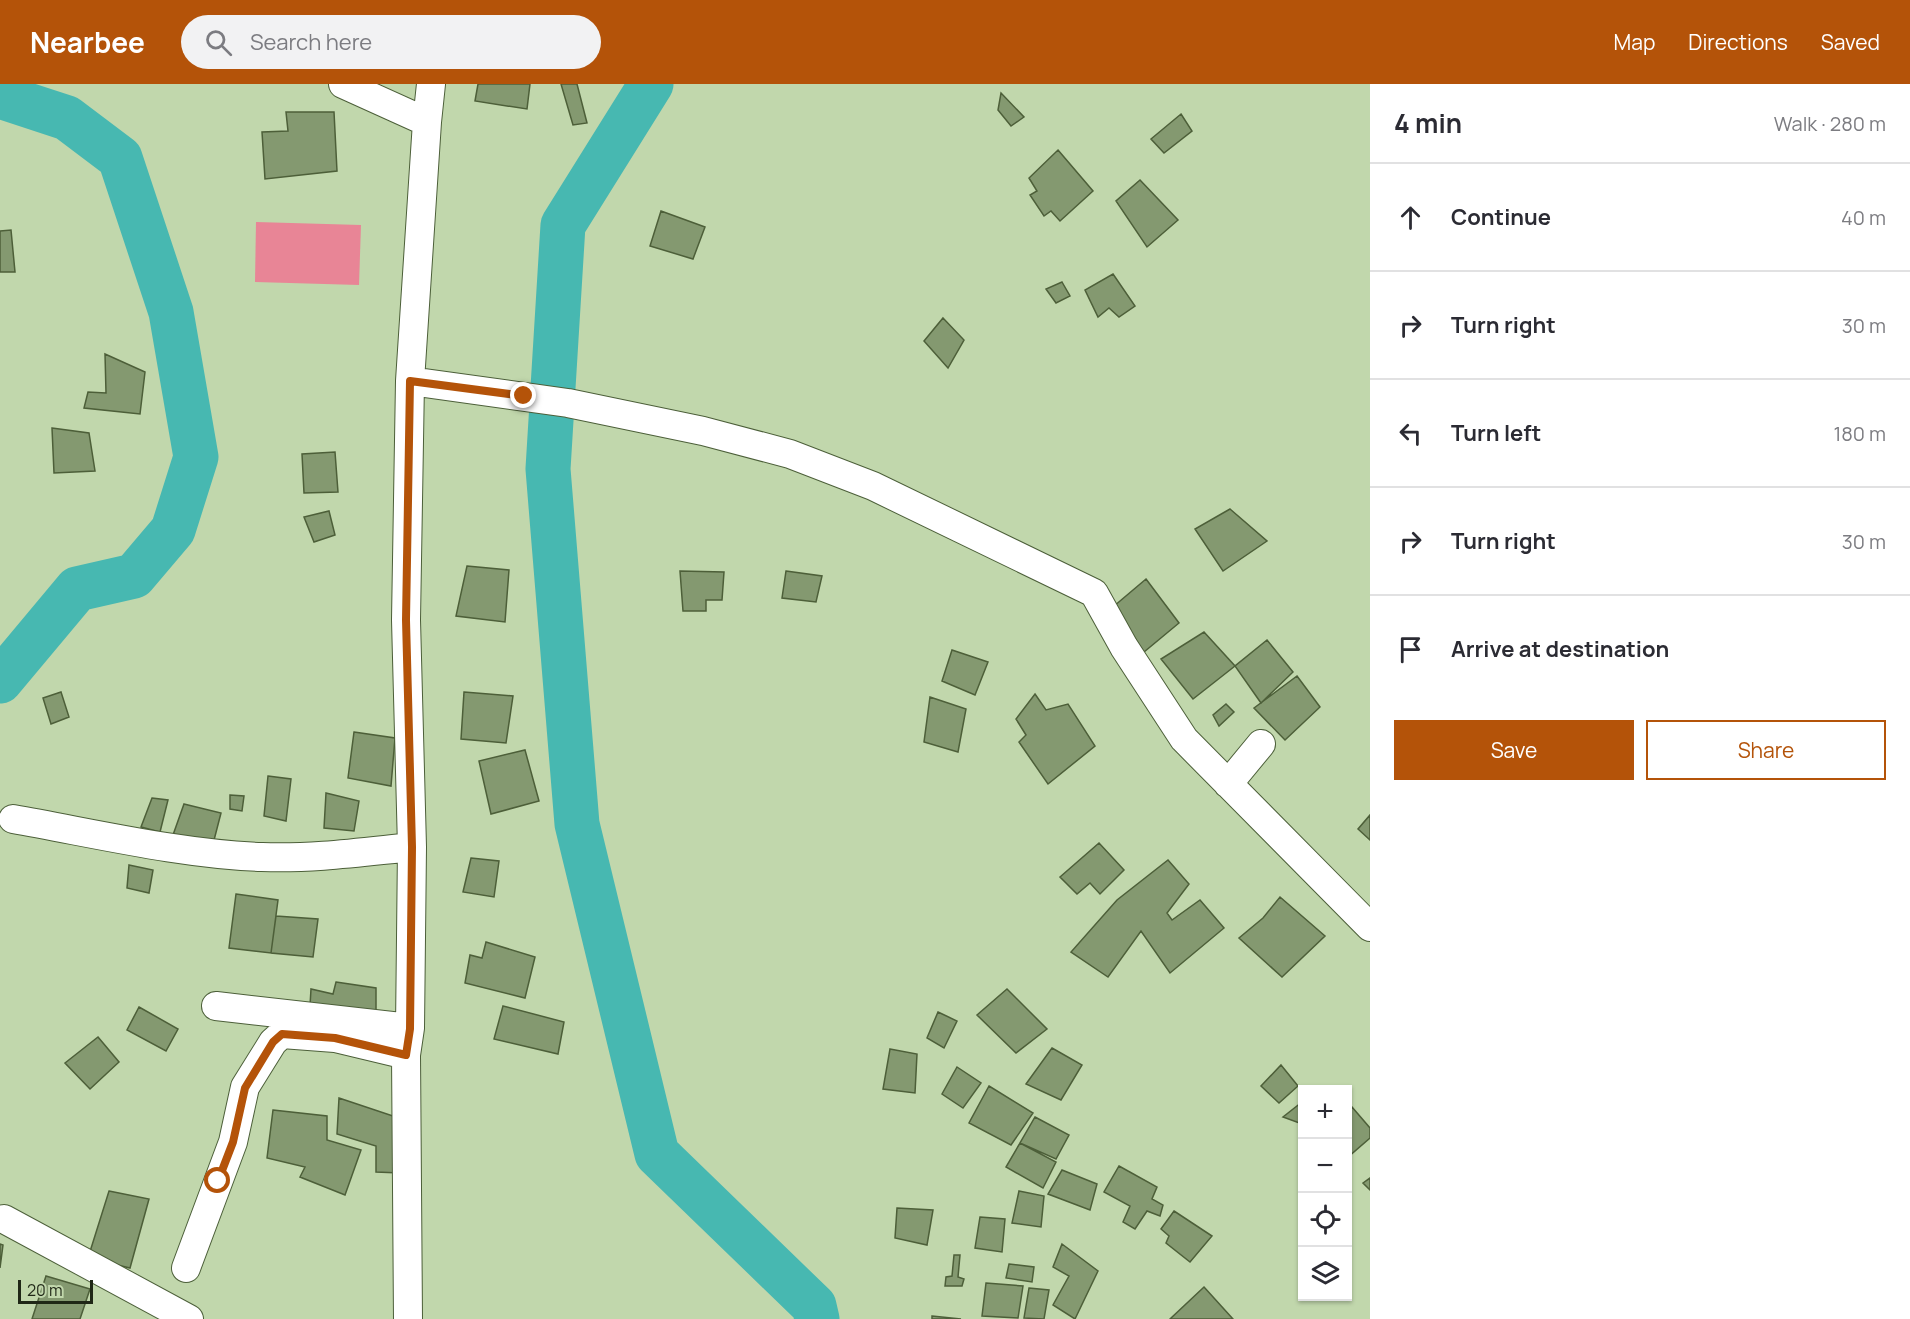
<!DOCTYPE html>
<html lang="en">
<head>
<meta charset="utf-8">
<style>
  body { margin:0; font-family:Manrope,sans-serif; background:#f2f2f3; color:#2b2b33 }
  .controls { position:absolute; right:18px; bottom:18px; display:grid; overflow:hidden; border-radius:0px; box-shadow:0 2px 4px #0004 }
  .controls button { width:54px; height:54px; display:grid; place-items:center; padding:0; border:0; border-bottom:2px solid #e1e1e2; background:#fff; color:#2b2b33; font:30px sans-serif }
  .scale { position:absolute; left:18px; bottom:15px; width:75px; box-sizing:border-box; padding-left:6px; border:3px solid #1f2716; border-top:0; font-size:16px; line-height:21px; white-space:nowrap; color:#1f2716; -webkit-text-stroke:4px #c1d7ac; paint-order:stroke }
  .stop { position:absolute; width:18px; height:18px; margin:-14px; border:4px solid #b45309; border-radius:50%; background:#fff }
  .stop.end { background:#b45309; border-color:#fff; box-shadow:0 2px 6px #0008 }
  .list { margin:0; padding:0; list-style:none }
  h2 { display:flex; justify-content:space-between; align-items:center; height:78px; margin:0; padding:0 24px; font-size:26px }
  h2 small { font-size:20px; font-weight:400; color:#7c7c81 }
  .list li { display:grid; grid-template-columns:39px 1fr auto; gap:18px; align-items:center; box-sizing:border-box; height:108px; padding:0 24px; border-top:2px solid #e1e1e2 }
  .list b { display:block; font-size:22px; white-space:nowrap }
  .list em { font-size:20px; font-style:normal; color:#7c7c81 }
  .actions { display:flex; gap:12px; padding:18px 24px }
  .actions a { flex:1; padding:14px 0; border:2px solid #b45309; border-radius:0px; text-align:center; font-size:21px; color:#b45309 }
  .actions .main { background:#b45309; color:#fff }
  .icon { flex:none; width:33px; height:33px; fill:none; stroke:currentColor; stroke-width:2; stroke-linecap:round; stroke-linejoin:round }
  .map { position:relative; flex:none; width:1370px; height:1235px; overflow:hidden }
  header { display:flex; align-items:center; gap:36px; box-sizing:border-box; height:84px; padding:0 30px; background:#b45309; color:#fff }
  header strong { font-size:28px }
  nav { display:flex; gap:33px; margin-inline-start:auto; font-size:21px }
  .search { width:420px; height:54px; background:#f2f2f3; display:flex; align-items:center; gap:15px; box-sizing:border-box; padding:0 21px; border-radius:33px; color:#7c7c81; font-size:22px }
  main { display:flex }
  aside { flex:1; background:#fff }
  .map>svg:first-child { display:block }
  .green { fill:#e88596 }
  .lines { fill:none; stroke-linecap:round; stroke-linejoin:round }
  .river { stroke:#47b8b1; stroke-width:45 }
  .building { fill:#849970; stroke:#4d5f39; stroke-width:1.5 }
  .minor-casing { stroke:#4c5f39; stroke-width:30 }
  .minor { stroke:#fff; stroke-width:28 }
  .route { stroke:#b45309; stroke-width:8 }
</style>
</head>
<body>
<header>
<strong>Nearbee</strong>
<div class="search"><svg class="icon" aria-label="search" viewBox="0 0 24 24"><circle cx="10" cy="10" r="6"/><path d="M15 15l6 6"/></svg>Search here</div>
<nav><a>Map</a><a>Directions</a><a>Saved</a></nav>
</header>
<main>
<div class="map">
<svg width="1370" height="1235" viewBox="0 0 1370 1235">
  <rect width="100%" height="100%" fill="#c1d7ac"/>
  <path class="green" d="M256,138l105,3 -2,60 -104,-3z"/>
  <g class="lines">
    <path class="river" d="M651,0l-88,141 -15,244 29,355 80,330 157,152 3,13
      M0,12l67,22 53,40 51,154 25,145 -23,73 -39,46 -57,13 -77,92"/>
  </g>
  <path class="building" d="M478,0h52l-3,25 -52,-8z
    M561,0h16l10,39 -14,2z
    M1001,9l23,24 -13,9 -13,-16z
    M286,28h48l3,59 -72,8 -3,-47 26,-1z
    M1181,30l11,17 -28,22 -13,-14z
    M1058,66l35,41 -33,30 -9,-10 -7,5 -14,-21 7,-4 -8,-13z
    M1140,96l38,40 -31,27 -31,-46z
    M661,127l44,16 -12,32 -43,-13z
    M11,146l4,42h-15v-41z
    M1113,190l22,32 -16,11 -10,-9 -11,9 -13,-27z
    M1062,198l8,14 -14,7 -10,-14z
    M943,234l21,22 -16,28 -24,-27z
    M105,270l40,18 -5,42 -56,-6 4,-16 18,1z
    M52,344l37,5 6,38 -41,2z
    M335,368l3,40 -34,1 -2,-39z
    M1230,425l37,32 -44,30 -28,-42z
    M329,427l6,24 -21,7 -10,-25z
    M467,482l42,4 -4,52 -49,-6z
    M680,487l44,1 -2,28h-16v11h-23z
    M786,487l36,5 -6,26 -34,-4z
    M1146,495l33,44 -35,29 -37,-40z
    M1204,548l31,34 -42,33 -32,-40z
    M1267,556l26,32 -32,31 -26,-37z
    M952,566l36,12 -13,33 -33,-14z
    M1297,592l23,31 -35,33 -31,-32z
    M61,608l8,25 -18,7 -8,-26z
    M464,608l49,4 -7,47 -45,-4z
    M1035,610l11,16 22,-6 27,42 -47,38 -29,-42 7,-7 -10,-16z
    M930,613l36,12 -8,43 -34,-10z
    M1226,620l8,8 -15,14 -6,-11z
    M354,648l41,6 -4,48 -43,-8z
    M525,666l14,51 -48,13 -12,-53z
    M268,692l23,3 -5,42 -22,-5z
    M326,709l33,8 -5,30 -30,-3z
    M230,711l14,1 -2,15 -12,-2z
    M152,714l16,2 -8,32 -19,-5z
    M184,720l37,9 -8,31 -40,-9z
    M1370,731v25l-12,-11z
    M1099,759l25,27 -24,24 -10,-11 -13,11 -17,-17z
    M471,774l28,3 -5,36 -31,-5z
    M1168,776l21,24 -22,29 5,7 28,-20 24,28 -54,45 -29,-42 -33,46 -37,-25 46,-52z
    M129,781l24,5 -4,23 -22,-5z
    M236,810l42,6 -7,53 -42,-5z
    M1280,813l45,39 -43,41 -43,-39 24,-20z
    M276,832l42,3 -5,38 -42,-4z
    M486,858l49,15 -10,41 -60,-15 5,-28 12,3z
    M336,898l40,6v30l-66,-12 1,-17 22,5z
    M1007,905l40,40 -31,24 -39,-38z
    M503,922l61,16 -6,32 -64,-15z
    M139,923l39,22 -12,22 -39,-21z
    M938,928l19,9 -13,27 -17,-10z
    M98,953l21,25 -29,27 -25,-26z
    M1052,964l30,17 -21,35 -35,-16z
    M890,965l27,5 -2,39 -32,-4z
    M1281,981l17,21 -19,17 -18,-17z
    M957,983l24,16 -18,25 -21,-14z
    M989,1002l44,27 -22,32 -42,-22z
    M339,1014l63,21 -2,54 -24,-1v-26l-39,-12z
    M1302,1018v22l-19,-7z
    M1352,1023l18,21v10l-22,19v-46z
    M273,1026l54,6v24l34,10 -16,45 -45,-18 5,-10 -38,-9z
    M1035,1033l34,18 -13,24 -36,-16z
    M1020,1059l36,19 -13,26 -37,-21z
    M1119,1082l38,21 -5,12 11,6 -3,11 -13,-5 -12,18 -12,-7 7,-16 -26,-14z
    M1062,1086l35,14 -7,26 -42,-16z
    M1370,1094v12l-7,-7z
    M109,1107l40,8 -19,69 -42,-10z
    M1019,1107l25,5 -3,31 -29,-4z
    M897,1124l36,2 -6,35 -32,-7z
    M1174,1127l38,25 -22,26 -24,-19 3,-7 -8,-7z
    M980,1133l25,2 -3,33 -27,-4z
    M0,1160l3,1 -3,23z
    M1062,1160l36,27 -23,48 -22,-14 16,-29 -16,-9z
    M954,1171h6l-2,22 6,2 -2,7h-17l1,-9 6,-1z
    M1009,1180l25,3 -2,15 -26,-4z
    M46,1192l44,13 -10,30h-48z
    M986,1199l37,3 -5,32 -36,-2z
    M1204,1203l29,32h-63z
    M1029,1204l20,2 -5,29 -20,-1z
    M932,1232l29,3h-29z"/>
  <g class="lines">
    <g class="minor-casing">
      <path id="minor" d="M343,0l84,38 -17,259 -4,239 6,227 -2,181 -4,27 2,264
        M427,38l4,-38
        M410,297l158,22 135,28 87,23 83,32 221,107 30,54 60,92 186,188
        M1228,700l33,-40
        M13,735c80,14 167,35 249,38 50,2 100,-5 150,-10
        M216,922l194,22
        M4,1135l185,100
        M186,1184l47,-126 12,-55 28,-45 9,-8 53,4 71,17"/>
    </g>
    <use href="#minor" class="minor"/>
  </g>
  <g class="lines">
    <path class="route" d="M218,1097l15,-39 12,-54 28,-46 9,-8 53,4 71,17 4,-26 2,-182 -6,-227 4,-239 114,15"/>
  </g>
</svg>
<div class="controls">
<button>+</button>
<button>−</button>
<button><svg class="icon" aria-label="locate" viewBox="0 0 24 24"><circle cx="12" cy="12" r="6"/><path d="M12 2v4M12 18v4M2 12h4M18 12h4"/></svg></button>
<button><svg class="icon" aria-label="layers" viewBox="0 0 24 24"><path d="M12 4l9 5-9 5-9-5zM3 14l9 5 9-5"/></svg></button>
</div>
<div class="scale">20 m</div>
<div class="stop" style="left:218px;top:1097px"></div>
<div class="stop end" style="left:524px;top:312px"></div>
</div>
<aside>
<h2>4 min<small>Walk · 280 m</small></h2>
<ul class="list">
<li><svg class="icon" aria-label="ahead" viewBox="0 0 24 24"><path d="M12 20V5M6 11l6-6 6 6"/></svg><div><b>Continue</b></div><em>40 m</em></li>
<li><svg class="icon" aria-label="right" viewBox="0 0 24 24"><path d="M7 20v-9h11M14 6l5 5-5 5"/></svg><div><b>Turn right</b></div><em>30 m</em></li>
<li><svg class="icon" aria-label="left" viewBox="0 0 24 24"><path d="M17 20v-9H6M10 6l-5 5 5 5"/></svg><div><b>Turn left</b></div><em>180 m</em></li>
<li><svg class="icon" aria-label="right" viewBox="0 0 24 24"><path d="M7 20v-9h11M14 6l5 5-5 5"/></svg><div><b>Turn right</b></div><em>30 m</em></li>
<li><svg class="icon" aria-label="arrive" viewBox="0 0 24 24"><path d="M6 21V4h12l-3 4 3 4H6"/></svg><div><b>Arrive at destination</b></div></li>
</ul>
<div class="actions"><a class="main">Save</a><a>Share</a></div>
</aside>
</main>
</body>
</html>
